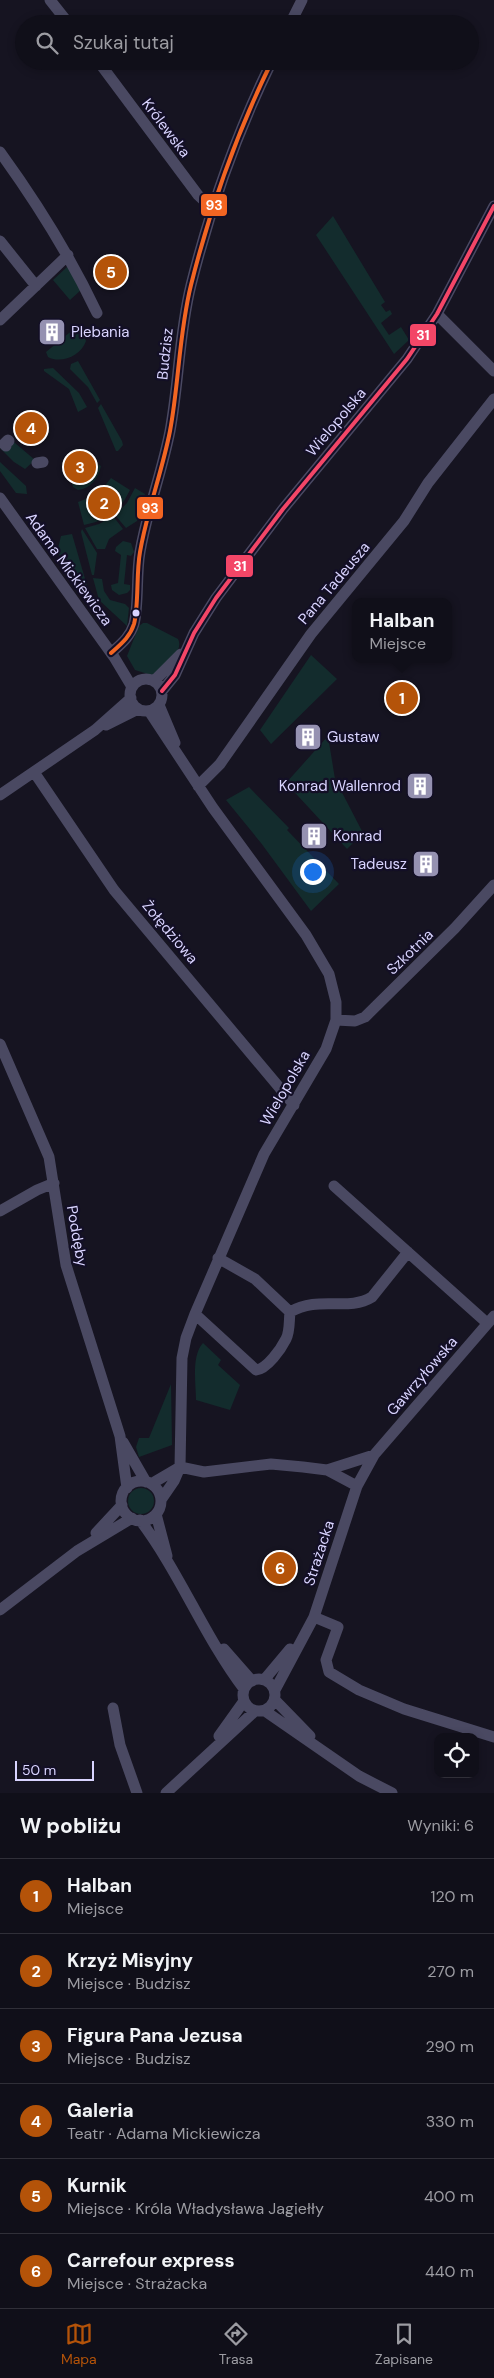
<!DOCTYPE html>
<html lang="pl">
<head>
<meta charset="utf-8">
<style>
  body { margin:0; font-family:"DM Sans",sans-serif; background:#191822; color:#f1f3f6 }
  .controls { position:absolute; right:15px; bottom:15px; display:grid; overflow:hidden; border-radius:10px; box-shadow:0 2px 8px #0003 }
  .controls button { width:45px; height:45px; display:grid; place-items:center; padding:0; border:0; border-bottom:1px solid #302f38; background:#100f19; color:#f1f3f6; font:25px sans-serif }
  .scale { position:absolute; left:15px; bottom:12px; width:79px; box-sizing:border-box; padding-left:5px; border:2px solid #d9d4ff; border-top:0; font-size:14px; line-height:18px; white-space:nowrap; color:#d9d4ff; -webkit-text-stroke:4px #130f26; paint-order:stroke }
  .you { position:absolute; left:312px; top:871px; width:18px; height:18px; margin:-12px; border:4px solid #fff; border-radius:50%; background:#1a73e8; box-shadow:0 0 0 8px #1a73e833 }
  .badge { display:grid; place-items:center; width:32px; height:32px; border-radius:50%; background:#b45309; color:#fff; font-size:16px; font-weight:700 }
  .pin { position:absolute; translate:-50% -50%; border:2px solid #fff; box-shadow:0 1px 5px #0006 }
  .popup { position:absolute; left:352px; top:598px; width:100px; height:65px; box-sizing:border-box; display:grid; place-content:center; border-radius:10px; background:#100f19; filter:drop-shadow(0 1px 4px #0005); font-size:16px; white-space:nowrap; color:#9c9ca2 }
  .popup b { font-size:19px; color:#f1f3f6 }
  .popup::after { content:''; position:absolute; left:50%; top:100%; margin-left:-10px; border:10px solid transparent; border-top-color:#100f19 }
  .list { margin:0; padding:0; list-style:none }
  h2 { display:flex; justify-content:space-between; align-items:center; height:65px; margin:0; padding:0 20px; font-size:21px }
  h2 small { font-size:16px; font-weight:400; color:#9c9ca2 }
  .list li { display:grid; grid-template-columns:32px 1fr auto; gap:15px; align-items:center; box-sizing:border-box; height:75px; padding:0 20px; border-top:1px solid #302f38 }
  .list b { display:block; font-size:19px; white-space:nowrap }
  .list p { margin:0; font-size:16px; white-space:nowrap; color:#9c9ca2 }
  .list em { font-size:16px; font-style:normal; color:#9c9ca2 }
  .icon { flex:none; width:28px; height:28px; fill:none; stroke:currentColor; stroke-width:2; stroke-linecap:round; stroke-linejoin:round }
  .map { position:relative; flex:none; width:494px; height:1793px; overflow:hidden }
  .search { position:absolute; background:#100f19; box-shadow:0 2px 8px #0003; left:15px; right:15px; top:15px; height:55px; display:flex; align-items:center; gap:12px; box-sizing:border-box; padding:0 18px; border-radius:28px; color:#9c9ca2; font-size:19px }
  .sheet { height:515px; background:#100f19 }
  nav { display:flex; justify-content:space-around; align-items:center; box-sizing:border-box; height:70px; border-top:1px solid #302f38; background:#100f19; font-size:14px; color:#9c9ca2 }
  nav a { display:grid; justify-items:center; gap:2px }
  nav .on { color:#b45309 }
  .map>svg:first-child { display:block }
  .green { fill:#132c2d }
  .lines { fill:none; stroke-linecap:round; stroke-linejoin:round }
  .minor { stroke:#4a4962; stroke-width:11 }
  .bus-1-casing { stroke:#130f26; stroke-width:8 }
  .bus-2-casing { stroke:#130f26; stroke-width:8 }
  .bus-1 { stroke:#f26522; stroke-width:4 }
  .bus-2 { stroke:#f34667; stroke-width:4 }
  .bus-dot { fill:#d9d4ff; stroke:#130f26; stroke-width:2 }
  .labels { text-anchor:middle; stroke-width:4.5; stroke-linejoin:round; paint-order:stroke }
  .street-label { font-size:15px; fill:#d9d4ff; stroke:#130f26 }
  .poi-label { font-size:15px; fill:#d9d4ff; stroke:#130f26; text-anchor:start }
  .line-badge { stroke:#130f26; stroke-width:2 }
  .badge-label { font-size:14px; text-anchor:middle; font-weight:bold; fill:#fff }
</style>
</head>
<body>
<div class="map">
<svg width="494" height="1793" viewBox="0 0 494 1793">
  <rect width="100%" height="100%" fill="#161421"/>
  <path class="green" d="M333,216l52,86 -4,3 5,7 4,-2 2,4 -11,9 8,12 12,-8 8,13 -15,14 -78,-119z
    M67,267l4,2 10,21 -11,10 -17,-20z
    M80,324l6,17c-5,15 -25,23 -38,16l-2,-5z
    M78,361l22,39 -3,3 -9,-16 -18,-18 1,-5z
    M53,368l26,25 8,14 -9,5 -9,-23 -25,-18v-2z
    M101,404l21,37 1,4 -5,6h-2l-18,-43z
    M8,437l27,23 -10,9 -11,-7 -14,-14z
    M81,454l20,12c-3,13 -10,22 -23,24l-5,-3 -6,-22 9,-1z
    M0,462l26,24 1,8 -11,-1 -16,-22z
    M111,478l19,12 -6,11 -11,11 -5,-11 -9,-8z
    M135,488l10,6 -8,27 -11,7 -11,-13 12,-12z
    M96,495l5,10 10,9 -15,8 -12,3 -6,-23z
    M113,516l10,13 -14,10 -4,10h-8l-12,-21 14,-4z
    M82,529l15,24 -3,22h-2l-11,-43z
    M72,534l18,62h-1l-32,-44 4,-16z
    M123,541l8,2 3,9 -3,4 -4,-1 -3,29 6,1v5l-3,3 -8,2 -7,-5 -1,-5 7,-2 3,-28 -6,-4 1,-4z
    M93,578l9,1 2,12 6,9 15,4 4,4 -2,18 -28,-26z
    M143,623h4l31,16c7,12 -16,33 -27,36l-16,-5 -8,-14 12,-30z
    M311,655l26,24 -66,65 -11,-14z
    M328,736l7,43 28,54 -16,16 -61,-66z
    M249,787l40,41 -2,2 52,54 -28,27 -50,-68 -35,-43z
    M203,1343l18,17 -3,5 22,20 -10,25 -34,-10c0,-16 -5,-44 7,-57z
    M171,1384l1,61 -33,12 -3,-10 3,-9h10z
    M128 1501a13 13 0 1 1 26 0a13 13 0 1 1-26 0Z"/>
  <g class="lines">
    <path class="minor" d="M50,0l19,24
      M290,24l12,-24
      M98,61l100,134 15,14
      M0,152c37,51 70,104 97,161
      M0,241l36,45
      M437,314l57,57
      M0,320l68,-65
      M6,446l-2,-2 4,-4 1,1
      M37,463l6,-1
      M0,498l114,159 18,30
      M111,653c10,-9 19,-16 23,-29 5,-19 2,-50 6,-72 7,-41 22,-80 30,-121 9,-48 9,-98 21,-146 19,-76 46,-153 81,-224
      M130 695a16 16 0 1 1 32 0a16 16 0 1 1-32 0Z
      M154,681l27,-27
      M162,691l13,-16 19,-42 22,-35 67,-89 124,-150 30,-45 57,-108
      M159,705l16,38
      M149,711l64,97 93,127 23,39 7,28v18l-10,29 -62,105 -69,160 -9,24 -4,20 -2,109 -6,14 -13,19
      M106,725l32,-16
      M34,772l80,118 180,215
      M198,786l22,-22 91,-130 93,-113 24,-38 66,-84
      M0,795l95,-65 36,-32
      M336,1020l19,1 10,-4 90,-89 39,-43
      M0,1044l49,113 17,108 54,171 7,52
      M334,1186l153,137
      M0,1211l37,-21 17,-7
      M218,1258l37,21 35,33c29,-17 58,0 82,-15l36,-45
      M195,1314l61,56c11,-1 25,-21 30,-31 4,-7 3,-19 4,-27
      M123,1442l23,40
      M180,1467l24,5 67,-8 32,3 24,3 30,16
      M327,1470l47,-15
      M121 1501a20 20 0 1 1 40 0a20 20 0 1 1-40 0Z
      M151,1484l29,-17
      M156,1514l11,42
      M140,1520c40,53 64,116 104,169
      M96,1533l26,-28
      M0,1610l77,-59 55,-33
      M314,1617l24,10 -12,33 3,12 30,18 45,19 90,28
      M224,1649l28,32
      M243 1695a16 16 0 1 1 32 0a16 16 0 1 1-32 0Z
      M264,1680l26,-31
      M275,1690l39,-73 43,-131 17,-31 120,-139
      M275,1700l35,36
      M113,1708l7,37 17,48
      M265,1711l94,65 33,17
      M219,1736l25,-35
      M166,1793l89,-82"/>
    <g class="bus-1-casing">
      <path id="bus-1" d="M111,653c10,-9 19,-16 23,-29 5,-19 2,-50 6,-72 7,-41 22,-80 30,-121 9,-48 9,-98 21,-146 19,-76 46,-153 81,-224"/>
    </g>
    <g class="bus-2-casing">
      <path id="bus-2" d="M162,691l13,-16 19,-42 22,-35 67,-89 124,-150 30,-45 57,-108"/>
    </g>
    <use href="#bus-1" class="bus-1"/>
    <use href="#bus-2" class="bus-2"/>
  </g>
  <defs>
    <g id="building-square" transform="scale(1.4375)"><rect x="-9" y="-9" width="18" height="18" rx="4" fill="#9591b1" stroke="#130f26"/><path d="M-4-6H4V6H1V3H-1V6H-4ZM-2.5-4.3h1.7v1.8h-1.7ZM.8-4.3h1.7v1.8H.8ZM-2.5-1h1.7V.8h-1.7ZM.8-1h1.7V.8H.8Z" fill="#fff"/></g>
  </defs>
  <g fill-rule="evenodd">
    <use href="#building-square" x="52" y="332"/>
    <use href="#building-square" x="308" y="737"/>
    <use href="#building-square" x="420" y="786"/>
    <use href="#building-square" x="314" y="836"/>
    <use href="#building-square" x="426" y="864"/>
  </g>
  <circle class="bus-dot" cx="136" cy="613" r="4.5"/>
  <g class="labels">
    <g class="street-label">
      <text transform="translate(166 128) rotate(53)" y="5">Królewska</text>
      <text transform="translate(165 354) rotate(-84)" y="5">Budzisz</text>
      <text transform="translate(336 422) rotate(-50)" y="5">Wielopolska</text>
      <text transform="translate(69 569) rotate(54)" y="5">Adama Mickiewicza</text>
      <text transform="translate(334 583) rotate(-50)" y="5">Pana Tadeusza</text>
      <text transform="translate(170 932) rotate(50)" y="5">Żołędziowa</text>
      <text transform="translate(410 952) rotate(-44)" y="5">Szkotnia</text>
      <text transform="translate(285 1088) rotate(-60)" y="5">Wielopolska</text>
      <text transform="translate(77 1236) rotate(80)" y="5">Poddęby</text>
      <text transform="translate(422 1376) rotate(-49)" y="5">Gawrzyłowska</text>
      <text transform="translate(319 1553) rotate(-72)" y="5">Strażacka</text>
    </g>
    <g class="poi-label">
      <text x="71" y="337">Plebania</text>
      <text x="327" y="742">Gustaw</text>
      <text x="401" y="791" text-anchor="end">Konrad Wallenrod</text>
      <text x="333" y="841">Konrad</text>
      <text x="407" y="869" text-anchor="end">Tadeusz</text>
    </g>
  </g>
  <g class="line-badge">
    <rect x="200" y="193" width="28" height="24" rx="5" fill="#f26522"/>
    <rect x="409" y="323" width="28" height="24" rx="5" fill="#f34667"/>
    <rect x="136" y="496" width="28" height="24" rx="5" fill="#f26522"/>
    <rect x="225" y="554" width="29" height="24" rx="5" fill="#f34667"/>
  </g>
  <g class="badge-label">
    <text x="214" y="210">93</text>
    <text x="423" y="340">31</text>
    <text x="150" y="513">93</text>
    <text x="240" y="571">31</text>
  </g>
</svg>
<div class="controls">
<button><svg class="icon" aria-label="locate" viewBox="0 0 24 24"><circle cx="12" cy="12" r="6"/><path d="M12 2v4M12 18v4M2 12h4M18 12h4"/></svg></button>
</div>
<div class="scale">50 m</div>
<div class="you"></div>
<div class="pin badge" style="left:402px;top:698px">1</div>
<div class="popup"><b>Halban</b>Miejsce</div>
<div class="pin badge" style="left:104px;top:503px">2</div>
<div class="pin badge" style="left:80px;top:467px">3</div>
<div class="pin badge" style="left:31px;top:428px">4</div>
<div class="pin badge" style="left:111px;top:272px">5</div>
<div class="pin badge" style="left:280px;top:1568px">6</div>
<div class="search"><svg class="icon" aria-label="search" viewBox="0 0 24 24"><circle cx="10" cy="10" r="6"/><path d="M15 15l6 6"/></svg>Szukaj tutaj</div>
</div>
<section class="sheet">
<h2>W pobliżu<small>Wyniki: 6</small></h2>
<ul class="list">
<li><span class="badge">1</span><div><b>Halban</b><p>Miejsce</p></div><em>120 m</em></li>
<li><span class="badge">2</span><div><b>Krzyż Misyjny</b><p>Miejsce · Budzisz</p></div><em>270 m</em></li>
<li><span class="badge">3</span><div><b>Figura Pana Jezusa</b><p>Miejsce · Budzisz</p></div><em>290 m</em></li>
<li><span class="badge">4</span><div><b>Galeria</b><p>Teatr · Adama Mickiewicza</p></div><em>330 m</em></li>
<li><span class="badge">5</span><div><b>Kurnik</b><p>Miejsce · Króla Władysława Jagiełły</p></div><em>400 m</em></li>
<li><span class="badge">6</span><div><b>Carrefour express</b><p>Miejsce · Strażacka</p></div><em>440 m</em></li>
</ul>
</section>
<nav>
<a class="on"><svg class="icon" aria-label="map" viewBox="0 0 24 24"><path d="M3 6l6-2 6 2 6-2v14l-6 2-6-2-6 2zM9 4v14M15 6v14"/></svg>Mapa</a>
<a><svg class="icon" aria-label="directions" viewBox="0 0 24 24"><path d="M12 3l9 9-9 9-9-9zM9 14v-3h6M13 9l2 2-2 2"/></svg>Trasa</a>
<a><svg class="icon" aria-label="saved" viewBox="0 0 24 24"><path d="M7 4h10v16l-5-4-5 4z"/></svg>Zapisane</a>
</nav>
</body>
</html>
